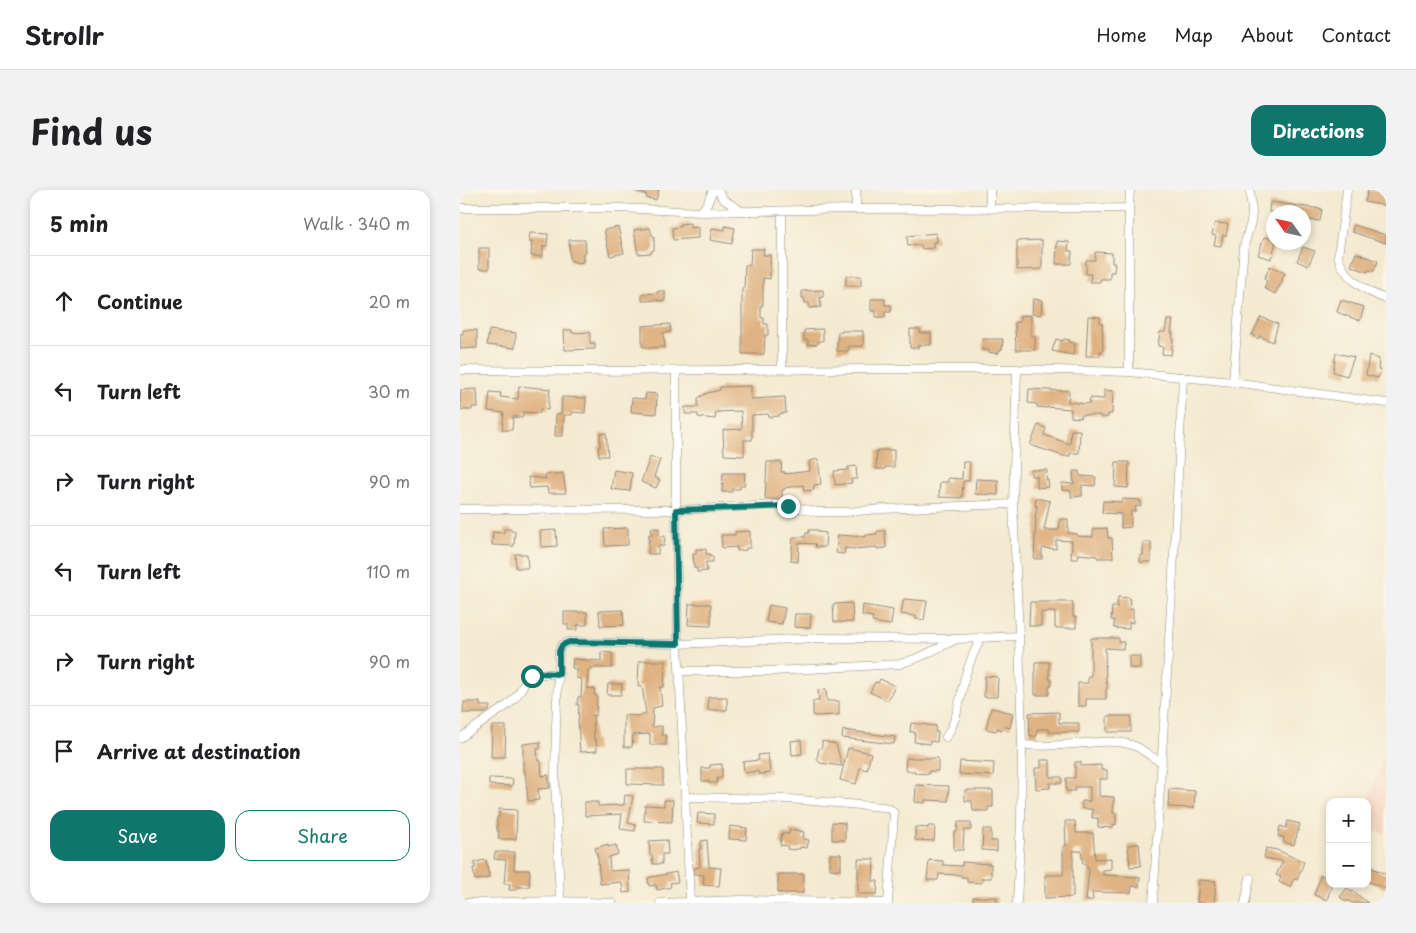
<!DOCTYPE html>
<html lang="en">
<head>
<meta charset="utf-8">
<style>
  body { margin:0; font-family:"Playpen Sans",sans-serif; background:#f2f2f2; color:#202124 }
  .controls { position:absolute; right:15px; bottom:15px; display:grid; overflow:hidden; border-radius:10px; box-shadow:0 2px 8px #0003 }
  .controls button { width:45px; height:45px; display:grid; place-items:center; padding:0; border:0; border-bottom:1px solid #e0e0e0; background:#fff; color:#202124; font:25px sans-serif }
  .compass { position:absolute; left:806px; top:15px; width:45px; height:45px; border-radius:50%; background:#fff; box-shadow:0 2px 8px #0003; rotate:304deg }
  .stop { position:absolute; width:15px; height:15px; margin:-11px; border:4px solid #0f766e; border-radius:50%; background:#fff }
  .stop.end { background:#0f766e; border-color:#fff; box-shadow:0 1px 5px #0008 }
  .list { margin:0; padding:0; list-style:none }
  h2 { display:flex; justify-content:space-between; align-items:center; height:65px; margin:0; padding:0 20px; font-size:21px }
  h2 small { font-size:16px; font-weight:400; color:#757577 }
  .list li { display:grid; grid-template-columns:32px 1fr auto; gap:15px; align-items:center; box-sizing:border-box; height:90px; padding:0 20px; border-top:1px solid #e0e0e0 }
  .list b { display:block; font-size:19px; white-space:nowrap }
  .list em { font-size:16px; font-style:normal; color:#757577 }
  .actions { display:flex; gap:10px; padding:15px 20px }
  .actions a { flex:1; padding:11px 0; border:1px solid #0f766e; border-radius:15px; text-align:center; font-size:18px; color:#0f766e }
  .actions .main { background:#0f766e; color:#fff }
  .icon { flex:none; width:28px; height:28px; fill:none; stroke:currentColor; stroke-width:2; stroke-linecap:round; stroke-linejoin:round }
  .map { position:relative; flex:none; width:926px; height:713px; overflow:hidden; border-radius:15px }
  header { display:flex; align-items:center; gap:30px; box-sizing:border-box; height:70px; padding:0 25px; background:#fff; border-bottom:1px solid #e0e0e0 }
  header strong { font-size:24px }
  nav { display:flex; gap:28px; margin-inline-start:auto; font-size:18px }
  .intro { display:flex; align-items:center; justify-content:space-between; box-sizing:border-box; height:120px; padding:0 30px }
  h1 { margin:0; font-size:35px }
  .button { padding:12px 22px; border-radius:15px; background:#0f766e; color:#fff; font-size:18px; font-weight:700 }
  main { display:flex; gap:30px; padding:0 30px }
  aside { flex:1; background:#fff; border-radius:15px; box-shadow:0 2px 8px #0003 }
  .map>svg:first-child { display:block }
  .built { fill:#f3d4bf }
  .building { fill:#dfb282 }
  .lines { fill:none; stroke-linecap:round; stroke-linejoin:round }
  .street-casing { stroke:#908a7e; stroke-width:9 }
  .street { stroke:#fff; stroke-width:8 }
  .route { stroke:#0f766e; stroke-width:6 }
</style>
</head>
<body>
<header>
<strong>Strollr</strong>
<nav><a>Home</a><a>Map</a><a>About</a><a>Contact</a></nav>
</header>
<div class="intro"><h1>Find us</h1><a class="button">Directions</a></div>
<main>
<aside>
<h2>5 min<small>Walk · 340 m</small></h2>
<ul class="list">
<li><svg class="icon" aria-label="ahead" viewBox="0 0 24 24"><path d="M12 20V5M6 11l6-6 6 6"/></svg><div><b>Continue</b></div><em>20 m</em></li>
<li><svg class="icon" aria-label="left" viewBox="0 0 24 24"><path d="M17 20v-9H6M10 6l-5 5 5 5"/></svg><div><b>Turn left</b></div><em>30 m</em></li>
<li><svg class="icon" aria-label="right" viewBox="0 0 24 24"><path d="M7 20v-9h11M14 6l5 5-5 5"/></svg><div><b>Turn right</b></div><em>90 m</em></li>
<li><svg class="icon" aria-label="left" viewBox="0 0 24 24"><path d="M17 20v-9H6M10 6l-5 5 5 5"/></svg><div><b>Turn left</b></div><em>110 m</em></li>
<li><svg class="icon" aria-label="right" viewBox="0 0 24 24"><path d="M7 20v-9h11M14 6l5 5-5 5"/></svg><div><b>Turn right</b></div><em>90 m</em></li>
<li><svg class="icon" aria-label="arrive" viewBox="0 0 24 24"><path d="M6 21V4h12l-3 4 3 4H6"/></svg><div><b>Arrive at destination</b></div></li>
</ul>
<div class="actions"><a class="main">Save</a><a>Share</a></div>
</aside>
<div class="map">
<svg width="926" height="713" viewBox="0 0 926 713">
  <rect width="100%" height="100%" fill="#fcf5e5"/>
  <filter id="ink" filterUnits="userSpaceOnUse"><feTurbulence type="fractalNoise" baseFrequency=".02" numOctaves="2"/><feDisplacementMap in="SourceGraphic" scale="10" xChannelSelector="R" yChannelSelector="G"/><feConvolveMatrix kernelMatrix="1 2 1 2 8 2 1 2 1" color-interpolation-filters="sRGB"/></filter>
  <filter id="wash" filterUnits="userSpaceOnUse"><feTurbulence type="fractalNoise" baseFrequency=".0096" numOctaves="4" result="noise"/><feDisplacementMap in="SourceGraphic" scale="20" xChannelSelector="R" yChannelSelector="G"/><feGaussianBlur stdDeviation="1.12" result="paint"/><feColorMatrix in="noise" values="0 0 0 0 0 0 0 0 0 0 0 0 0 0 0 0 0 1.4 0 .05"/><feComposite in="paint" operator="in"/></filter>
  <g filter="url(#wash)">
    <rect width="100%" height="100%" fill="#f4ead1"/>
    <path class="built" d="M926,561v83l-19,-5v-25z"/>
    <g id="blocks">
      <path class="building" d="M174,0h25l-3,10 -10,-2 1,-3 -13,-4z
        M908,0l18,1v15l-21,-4z
        M810,12l52,7 -2,12 -16,-1v-8h-35z
        M230,33v5l8,-1v11l-25,2 -1,-12 8,-1v-3z
        M755,33l13,1 -2,12 -3,-1 -2,11 -7,-1 2,-9 -4,-1z
        M894,35l32,10v8l-34,-11z
        M265,36l10,2 -3,16 -22,-4 2,-12 13,2z
        M158,37l6,26 -14,3 -6,-26z
        M190,38l2,7 2,1v14l-3,1 1,2 -14,1 -4,-24z
        M70,43l18,1 -1,12h-4v10h-12l1,-14h-3z
        M476,43l1,9h-4v6l-11,1 -1,-4 -13,1 -1,-10z
        M804,47l10,2v3h2l-5,17 -13,-4z
        M109,50h16l1,11 -3,2v9l-6,1 -7,-3z
        M582,50v29l-25,1v-29z
        M597,51l12,1 -1,9h4l-1,13h-15z
        M843,57l12,4 -7,15 -11,-5z
        M19,58h10v21h-10z
        M291,59h13l-1,6h7v24l-7,-1v27h-2v13h3v6h4v11h-3l-1,19h-22v-66h2l1,-23h5z
        M635,62l17,1v10h3l-1,9h-4v7h-10v3h-10l1,-8h-5v-14h9z
        M896,63l22,8 -4,10 -5,-1 -1,2 -17,-6z
        M810,76l15,7 -3,6 1,1 -8,14 -11,-6 3,-7 -3,-2z
        M386,86h15v10h-15z
        M363,100v7h-3l1,10 -12,1v-5h-4l-1,-5h-2v-7z
        M198,101h7v10h-7v-1l-16,1v-7l16,-1z
        M411,109h14v6h6v7h-6v5h-9v-6h-5z
        M573,109l9,1 -1,15 -9,-1z
        M881,110l23,7 -4,14 -23,-9z
        M571,125v21h4v14h-19l-1,-28h5v-6z
        M628,126l12,1v6h2l1,28h-3v5h-14z
        M801,127l17,7 -5,18 -14,-6 -1,3 -6,-4z
        M707,130h6l-2,13h2l-1,6h1l-2,16 -9,-1 1,-7 -5,-1 2,-14h5z
        M210,134l1,8 -8,1 2,14 -16,1 -7,-2v-20z
        M363,139v12h-5v3l-10,1v-5h-4v-10z
        M450,139h10v4h11v12h-13v3h-8z
        M3,140h14v18l-17,1v-15h3z
        M29,140l27,3 -1,15 -28,-3z
        M104,140h8v3l18,-1v11h5v6l-30,1z
        M382,141h21v15h-14l-1,5h-11l1,-19h4z
        M523,149h20l-1,10 -3,2 -1,3 -9,-2 -1,-2h-6z
        M596,149l7,2 1,-2 6,1 -1,2 6,1 -2,12 -21,-4z
        M876,163l18,4 -7,19 -14,-4z
        M909,165l10,4 -1,10 3,1 -3,8 -12,-3z
        M59,196l31,3 -2,21 -8,-1v4l-17,-1v5h-10l-1,13h-10l2,-17 -16,-2 2,-19 11,1 -1,4 18,2z
        M291,196v13l34,-2 1,16 -7,1v2l-10,1 -1,-3 -16,1v25h-8v16l-20,-1 -1,-25 19,-1 -1,-18 -25,1 -1,7 -17,-2v-3h-13v-7h13v-9l9,-5 13,-3v-3z
        M17,199l1,18h-6v3h-11l-1,-20z
        M569,199l40,2 -1,11 21,2 1,-6 14,1v-9l9,1 -1,23h-4v3h-8v-2h-19v3l-10,-1v-8l-24,-2v1l-10,-1v-3l-9,-1z
        M186,203l11,1 -1,20 -25,-2 1,-14 13,1z
        M102,207l24,1 -1,15 -13,-1v3h-8l-1,21h-8l1,-22h5z
        M578,235l8,3 -2,7 26,9 1,-14h9l-1,23h-9v3h-7l-33,-11z
        M146,243l2,23h-9l-1,-9h2v-13z
        M417,260h17v17h-9v2h-9z
        M190,267l10,3 -6,17 6,3 -4,8 -15,-6z
        M358,269l3,25 -7,1v5l-10,1 -1,-6 -18,3 -1,2h-2v9h-17l2,-37h15l-1,10h4v2l25,-3 -1,-10z
        M503,272h7l-1,19h-6l-1,17 -23,-1 1,-15h8v-4l14,1z
        M656,272h13l-1,26 -13,-1z
        M396,276l1,13h-6l1,4 -17,2 -1,-14 14,-1v-3z
        M154,280l18,3 -2,18 -19,-2z
        M571,280h16l-1,10h2l1,7 -12,1v-12h-6z
        M613,281h6l1,5 16,1 -1,9 -13,-1v11l-11,1v-6l-9,-1v-7l12,1z
        M103,283l3,20h-18l-1,-6 -17,1 -2,-11 18,2 -1,-4z
        M263,283h22l-1,13h-4v3h-8v3h-10z
        M516,289l22,1v15l-23,-1z
        M576,308l14,3 -6,29h15l1,-11h8v14l9,1v2l16,1v-8l14,-1 1,10h4l1,20h-16v-2l-18,-2 -1,5h-7l1,-18 -16,-1v9l-14,-1v11h-8l2,-40h-1l2,-13h-2z
        M663,309l17,1 1,6 -6,1v5l-4,-1v16l-10,1v-14l-19,-1 1,-12 19,1z
        M168,338v17l-23,1 -1,-17z
        M191,338h8v8h6l-1,10h-6v8h-10l1,-20h3z
        M44,339h7v2h4l-1,15 -22,-1 1,-13 11,1z
        M96,340l1,16 -16,1 -1,-16z
        M349,340h9v2l8,1 -1,14h-10l1,-3 -17,-1 -1,19 -7,-1 2,-24h12l1,-4h3z
        M290,341v17h-4v2l-9,1v-4l-15,1 -1,-13h14v-3z
        M417,341h8l1,17 -9,1v-2l-22,2 -10,-1 -1,6 -8,-1 2,-18 28,2v-2l11,-1z
        M683,352h8v20h-11v-7h3z
        M236,359h10v5h4v2h3v6h-7l1,9 -10,1v-4h-3l-1,-14h3z
        M55,364h12l1,14h-12z
        M658,407l12,1 -1,11h4v14l-4,-1v7l-15,-1v-8h-3l1,-13h5z
        M444,409l23,2 -3,19 -8,-1v-3l-15,-2z
        M570,412h43v15h3v11h-21v-16h-14v14h-12z
        M392,413l1,19h-19l-1,-18z
        M229,414h22v22l-23,-1z
        M309,415l16,3 -3,16 -16,-2z
        M403,415l30,5 -2,15 -19,-3 1,-5 -11,-2z
        M163,420l1,15 -24,1 -1,-15z
        M104,422h23v13h-10v5h-9v-6h-4z
        M335,424h16l-1,14 -16,-1z
        M631,448h28v4h5l-1,7 -18,-1 1,34h1v7h-1v10h-20v7h-8v-23h10v-7h3z
        M141,462l11,1v15h-21v2h-3l-1,18 8,1 -1,6 3,1 -1,20 -3,-1 1,25h2l1,11 -17,1 -2,-28 1,-19h-2l1,-8h3l1,-18 -6,-1v-9l-4,-1 1,-9 28,2z
        M669,466h11v12h-11z
        M179,471h26l-1,26h-4l2,19 -9,2 -1,19 10,-1v9h4v10h-16v-11l-17,1 -1,12h-8v-32l16,1v-2h6l-4,-28h-4z
        M575,472h14v17h2v7h-2v9h-14z
        M525,486l13,1 -1,20h-13z
        M420,489l15,7 -7,15 -18,-9 5,-10 3,1z
        M148,494h14l-1,11h-14z
        M366,499l1,12h12v14l-26,1v-15h6l-1,-11z
        M248,507h19v13h-19z
        M4,512h16v4h10l-1,5 -3,2h-23z
        M531,518l22,5 -3,15 -6,-2 -1,4 -6,-2 -1,3 -10,-2z
        M599,522v11h20v9h-30v-3h-12v7h-7l-1,-23z
        M647,526h24v16h-24z
        M451,533l25,3 -1,6h3l-1,10 -7,-1v3l-16,-2 1,-10h-5z
        M32,536h14l-1,31h-14z
        M383,540l52,7 -1,7 -52,-6z
        M341,550l1,14 -10,1 -1,-14z
        M362,551l14,3 6,22 -22,-3 -3,-4 2,-10 3,-2z
        M80,552v7h-3l1,12h3l1,15 6,-1 2,13 -12,1 1,11 -11,1 -3,-30h-2v-27z
        M388,558l23,5 -4,17 -7,-2 -4,16 -16,-4z
        M308,564l2,19 -11,1 -1,-3 -14,2 -1,-11 16,-2 -1,-5z
        M446,568h32v13h-9v3l-14,-1v-2h-10z
        M581,570h9v17h12v6h-12v5l-14,1 -1,-21h6z
        M500,571l34,2 -1,13 -34,-2z
        M615,572h6v4l20,-1v5h6v9h-8v17l15,1 -1,16h3v12l-3,-1v4l-15,-1v-9h-6v-9h-10v-8h8v-14h-15v4h-9v-13h9z
        M262,574v14h-5v5h-9l1,-2h-7v-13h8v-3z
        M167,579h36v16l-36,-1z
        M29,588l24,1 -1,7 -23,-1z
        M456,595l33,1 -1,15 -23,-1v3l-10,-1z
        M709,599l26,2 -1,17 -26,-1z
        M505,600h28v17h-5v4h-15l-1,-10h-7z
        M165,605l8,1 -5,27 8,2 -1,6 -15,-2 2,-15 -37,2v-14h13v4l26,-1z
        M204,610h9l-1,22 -28,-1 1,-16 19,1z
        M39,619l18,1 -1,29h-18l1,-8h-2v-14h2z
        M238,623l16,1v10l-17,-1z
        M605,631h10l1,12h17l2,26 16,-1v11l-8,1v5l37,2 -1,10 -7,-1 -1,7 -39,-1 1,8 -7,1 3,-33h-2l-1,-4h-3l-2,-13h-8v46l-28,1v-23h18v-29h3z
        M828,631l12,3 -6,21 -11,-3 1,-5 -6,-1 2,-10 6,2z
        M372,632l13,1v17h-13z
        M498,632h13v8h-7l-1,20h-9v-18h3z
        M270,636l17,2 -1,12 -17,-1z
        M468,636h7l-1,15 -19,-1v-13l13,1z
        M330,639l14,3 -1,7 6,1 -2,8 -7,-1v2h-5v1l-8,-1 1,-3 -8,-1 2,-12 7,1z
        M523,639h8v12h6v10l-15,-1z
        M207,650l1,14h-6v10h-9l-1,-9h-2l-1,-14z
        M247,650l2,27 12,1 -2,18 -16,-1 1,-10 -10,-1v-6l6,-1 -1,-18h2v-8z
        M148,654v3l8,-2 2,9 -9,3 1,14 19,-1 1,22 -7,1 -1,-11 -22,2 -2,-25 -3,-11z
        M679,654l2,22 -11,1 -2,-22z
        M806,658l11,2 27,12 -7,18 -3,-1 -4,8 -11,-5 2,-5 -5,-2 7,-14 -19,-3z
        M35,662h20l-1,18h16l-1,17h-12v3h-8l1,-6h-6l2,-24 -12,-1z
        M370,664h11v16l-11,-1z
        M398,669h16l-1,22h5l-1,13h-19z
        M26,670l3,18 -14,2 -2,-12h2v-6z
        M469,670l14,1v4l19,1v-4l29,2v14h-9v5l-15,-1v-5h-6v-2l-22,-1 -1,6h-11z
        M907,676l19,8v15l-19,-8z
        M216,682l2,10 -8,1 1,4 -14,3 -1,-5 -7,1 -1,-8z
        M318,684h26l-1,19h-25z
        M861,685l9,4v5h2l-5,16 -13,-5z
        M739,690l17,1 -2,22h-17z
        M887,698l5,4 1,-1 15,12h-16l-5,-3 -1,2 -6,-5z
        M513,707h24v6h-24z"/>
    </g>
  </g>
  <g filter="url(#ink)">
    <use href="#blocks" fill-opacity="0" stroke="#908a7e" stroke-width="1"/>
    <g class="lines">
      <g class="street-casing">
        <path id="street" d="M258,0l5,9 17,11
          M396,0v19
          M887,0l-9,66c5,21 28,36 48,43
          M0,18h159l82,4 155,-3 273,-1
          M530,18v-18
          M241,22l7,-10 5,-12
          M322,179v-158
          M0,180l123,1 306,-2h128l112,3 104,10 153,21
          M216,181v139l2,134 12,258
          M669,182v-164l1,-18
          M773,192l11,-136 7,-24 1,-10 -2,-22
          M0,319l216,1 98,-5h14l28,7h30l36,-3 131,-5
          M220,481h93l127,-7 20,-7 35,-17
          M486,547c12,-18 14,-40 19,-60 4,-14 10,-27 16,-40
          M0,548l49,-34 9,-10 9,-15 7,-5h25
          M562,555c17,1 34,1 51,-1 19,-1 40,-5 59,1 11,3 18,13 30,17
          M226,607l103,2 94,8 7,2 4,4 -6,90
          M100,711l-5,-126 1,-49 3,-75 3,-6 7,-3 109,2 141,-6 138,1 62,-3
          M0,713l100,-2 52,2
          M200,713l81,-3 147,3
          M557,713l4,-82 1,-76 -3,-109 -6,-132 4,-135
          M693,713l20,-329 10,-197
          M785,713l5,-25"/>
      </g>
      <use href="#street" class="street"/>
    </g>
  </g>
  <g class="lines" filter="url(#ink)">
    <path class="route" d="M72,486l6,-3 21,1v-23l3,-6 7,-3 109,2 -2,-134 112,-4"/>
  </g>
</svg>
<div class="controls">
<button>+</button>
<button>−</button>
</div>
<svg class="compass" viewBox="-18 -18 36 36"><path d="M0-13l5 13h-10z" fill="#e53935"/><path d="M0 13l5-13h-10z" fill="#757577"/></svg>
<div class="stop" style="left:72px;top:486px"></div>
<div class="stop end" style="left:328px;top:316px"></div>
</div>
</main>
</body>
</html>
